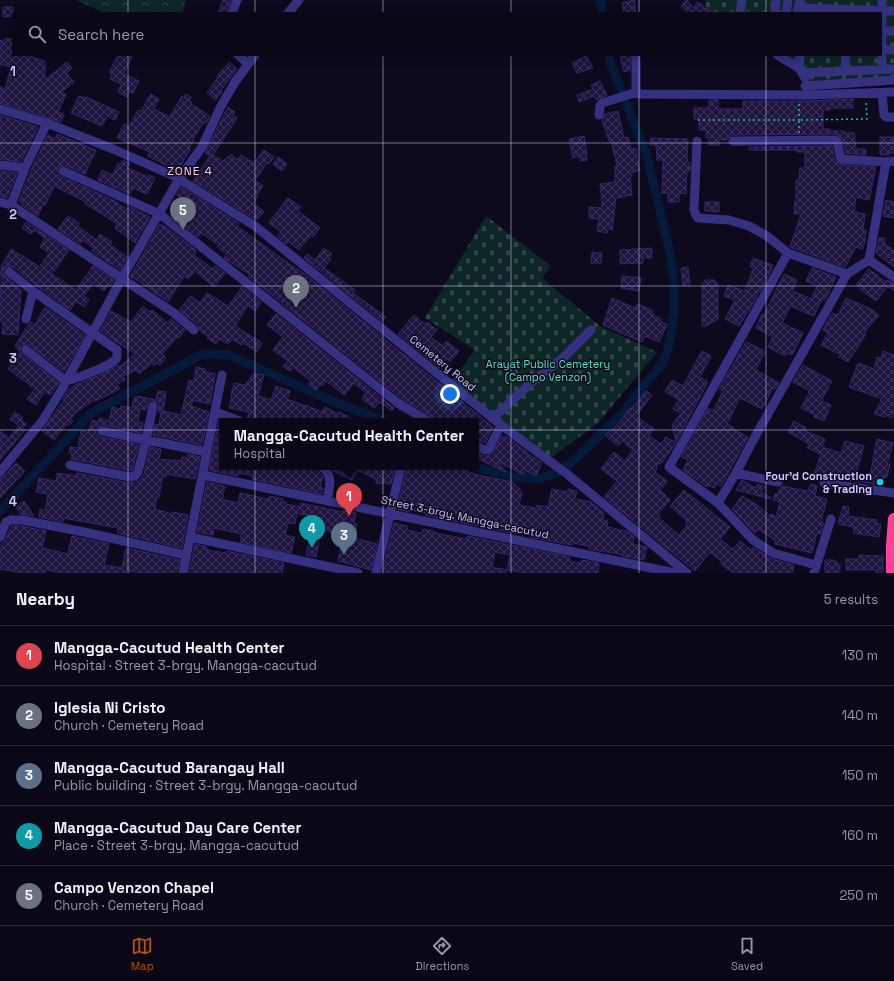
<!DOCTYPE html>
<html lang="en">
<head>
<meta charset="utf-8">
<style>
  body { margin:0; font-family:"Space Grotesk",sans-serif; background:#13111f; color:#f1f3f6 }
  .you { position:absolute; left:450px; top:394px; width:14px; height:14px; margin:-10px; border:3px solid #fff; border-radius:50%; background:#1a73e8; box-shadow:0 0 0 6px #1a73e833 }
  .badge { display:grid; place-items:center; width:26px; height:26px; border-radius:50%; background:#b45309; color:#fff; font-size:13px; font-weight:700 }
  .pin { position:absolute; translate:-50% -33px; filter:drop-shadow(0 1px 2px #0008) }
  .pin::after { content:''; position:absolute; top:21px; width:14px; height:12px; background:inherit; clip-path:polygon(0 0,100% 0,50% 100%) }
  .popup { position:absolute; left:219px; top:418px; width:260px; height:52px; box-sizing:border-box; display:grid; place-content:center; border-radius:0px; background:#0a0816; filter:drop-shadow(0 1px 3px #0005); font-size:13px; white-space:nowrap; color:#999aa1 }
  .popup b { font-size:15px; color:#f1f3f6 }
  .popup::after { content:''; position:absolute; left:50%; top:100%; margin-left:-8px; border:8px solid transparent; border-top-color:#0a0816 }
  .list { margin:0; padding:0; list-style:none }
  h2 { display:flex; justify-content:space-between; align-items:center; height:52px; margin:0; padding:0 16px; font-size:17px }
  h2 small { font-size:13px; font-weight:400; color:#999aa1 }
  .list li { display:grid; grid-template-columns:26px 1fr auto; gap:12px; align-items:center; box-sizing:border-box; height:60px; padding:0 16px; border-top:1px solid #2a2935 }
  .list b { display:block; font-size:15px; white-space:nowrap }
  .list p { margin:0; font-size:13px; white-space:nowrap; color:#999aa1 }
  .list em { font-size:13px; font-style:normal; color:#999aa1 }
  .icon { flex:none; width:22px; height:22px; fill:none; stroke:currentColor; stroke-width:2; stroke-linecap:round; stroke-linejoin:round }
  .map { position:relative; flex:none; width:894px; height:573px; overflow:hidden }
  .search { position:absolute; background:#0a0816; box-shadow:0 2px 10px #0003; left:12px; right:12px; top:12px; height:44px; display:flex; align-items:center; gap:10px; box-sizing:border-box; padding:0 14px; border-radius:0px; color:#999aa1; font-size:15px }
  .sheet { height:352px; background:#0a0816 }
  nav { display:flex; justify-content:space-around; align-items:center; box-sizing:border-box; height:56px; border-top:1px solid #2a2935; background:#0a0816; font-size:11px; color:#999aa1 }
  nav a { display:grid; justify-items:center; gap:2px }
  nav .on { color:#b45309 }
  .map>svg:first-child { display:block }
  .forest { fill:url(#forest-crowns) }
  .cemetery { fill:url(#cemetery-stones) }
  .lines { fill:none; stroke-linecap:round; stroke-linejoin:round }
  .canal { stroke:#05193b; stroke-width:9 }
  .building { fill:url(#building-cross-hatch); stroke:#34256d }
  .path { stroke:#24b5ad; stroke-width:1.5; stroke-dasharray:2 3; stroke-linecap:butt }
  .minor { stroke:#353180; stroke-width:9 }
  .highway { stroke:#ff419b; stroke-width:12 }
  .grid { fill:none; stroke:#cdc6ff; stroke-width:1; stroke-opacity:0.55 }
  .poi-dot { fill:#00d8f1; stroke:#0d0a1d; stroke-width:1.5 }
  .labels { text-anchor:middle; stroke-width:3; stroke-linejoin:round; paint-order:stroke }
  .street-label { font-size:11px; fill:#cdc6ff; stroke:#0d0a1d }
  .park-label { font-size:11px; fill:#4be6c0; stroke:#0d0a1d }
  .poi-label { font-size:11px; font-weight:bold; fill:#cdc6ff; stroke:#0d0a1d; text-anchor:end }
  .neighbourhood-label { font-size:12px; letter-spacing:1px; fill:#ffc8eb; stroke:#0d0a1d }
  .grid-label { font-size:13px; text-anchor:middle; font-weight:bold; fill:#cdc6ff; stroke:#0d0a1d; stroke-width:3; stroke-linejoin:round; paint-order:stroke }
</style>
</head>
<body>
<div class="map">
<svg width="894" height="573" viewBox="0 0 894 573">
  <defs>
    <pattern id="forest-crowns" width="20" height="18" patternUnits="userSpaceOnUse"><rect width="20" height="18" fill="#0d2727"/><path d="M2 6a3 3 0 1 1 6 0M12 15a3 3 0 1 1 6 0" fill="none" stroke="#2f4547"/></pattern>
    <pattern id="cemetery-stones" width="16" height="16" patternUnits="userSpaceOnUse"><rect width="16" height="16" fill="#0d2727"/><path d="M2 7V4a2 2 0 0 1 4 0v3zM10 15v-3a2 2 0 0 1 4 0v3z" fill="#2f4547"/></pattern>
    <pattern id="building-cross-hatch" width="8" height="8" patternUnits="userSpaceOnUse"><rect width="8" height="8" fill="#1e153f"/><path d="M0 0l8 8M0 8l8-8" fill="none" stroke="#3e365c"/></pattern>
  </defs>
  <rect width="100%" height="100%" fill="#0d0a1d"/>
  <path class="forest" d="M76,0h110l-4,13h-77z"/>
  <path class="cemetery" d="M705,0h189v83l-91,3v-10l-29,-21h107v-42h-167l-9,-6z
    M486,216l65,50 -9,12 58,48 57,26 -60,72 -48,35 -98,-77 24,-32 -50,-32z"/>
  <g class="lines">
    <path class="canal" d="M600,0l2,13
      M475,467l39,10 25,2 18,-6 14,-10 50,-48 43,-54 6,-19 4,-30v-30l-4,-29 -23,-97 -37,-94 -1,-7
      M0,511l91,-98 112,-59 26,1 108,48 48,18"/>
  </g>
  <path class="building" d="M223,0h8l-5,13h-8z
    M634,0l2,13h-12l-2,-10z
    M687,0l7,8 3,-6 6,3 -1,2 14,6h-28l-7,-7z
    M3,7h10v9l-10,1z
    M5,38l8,2v15h12l20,6v19l22,-18 5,6 -6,5 8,9 -13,10 5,2 -8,18 6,2 -3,8 -61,-19v-16l5,2 6,-22 -11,-3v-24l4,1z
    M118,55h9l5,2 -8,17 15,7 -6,12 -4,-1 -2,5 -9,-5 3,-8 -11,-5 2,-5 -3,-1z
    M620,55h11l-1,15 -6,2z
    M586,56l7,12 -16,5 -5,-10z
    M229,62l8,7 -16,21 1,1 -6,9 -9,-7 11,-16 -1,-1z
    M600,81l7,14 -11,5 -2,-4 -15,6 -2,-7 16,-6 -2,-4z
    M151,94l8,5 -5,10 16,8 12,-21 2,2 2,-4 5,3 -2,4 3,1 -1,2 19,12 -4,7 -2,-1 -11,17h1l-5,10 1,1 -13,21 -29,-15 2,-4 -33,-14 7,-14 5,3 9,-17 3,1z
    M79,96l6,2 1,-1 33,15 -4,8 -8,-4 -5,10 -31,-13z
    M853,99v9h-23v2h-7v19h7v2h14v2h10l2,16h10v6l-20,-2 -4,-15 -7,-4 -102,1 -3,1 -3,4h-8v5h-10v-7h-3v-8h-7v-11h-5v-11h15v-8h9v9h25v-8h66z
    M228,107l7,5 -2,3 4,3 -24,37 10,6 8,-7 6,6 4,-5 13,8 10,-13 10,7 -5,7 -2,-1 -12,17 8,6 -7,10 2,1 -5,6 11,9 -6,7 -2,-1 -1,1 -62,-38 17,-25 -5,-3z
    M618,111l6,27 4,-1 3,12 5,-1 1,7h-1l4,15 -9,3v5h-1l2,17 -16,3 -4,32 -4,-1 -1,4 -10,-2 2,-12 -10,-1v-11l12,1 1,-7 -2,-17 15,-2v-16h2l-6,-25h-2l-7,-21 3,-6z
    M0,115l38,12 -17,35 -21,-3z
    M57,134l39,16 -11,24 -22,-9 -6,4 1,6 55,25 15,10 2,-3 20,10 -15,26 -20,-15 2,-4 -18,-12 -14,-8 1,-2 -32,-16 -9,19 -2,-1 -5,12 -16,-11 1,-1 -4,-3 12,-31 17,-35 7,4z
    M584,136l3,18 -1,1 1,5 -7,1v-5l-7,2 -4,-19z
    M880,137h14v16h-5v2h-9z
    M651,138l37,1 -1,23 3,1v8h-3l-1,23 -7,-1v9h-11v-9h-6l1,-33h-6l-1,-15h-6z
    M832,146l3,14 3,4 38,3 -7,33 -13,-3 -2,15 11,2 -2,16h3l-1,13 -3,6 -6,-2 -11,20 -55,-20 11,-33h-7l1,-13h1v-21h3l1,-12h5v-16h-9v-2h-47v-3z
    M278,157l9,7 -5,7 -9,-7z
    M123,160l7,3 -2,5 20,9 1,-2 6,3 -8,16 -14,-6 -3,6 -32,-14 4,-10 11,5 5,-12 3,1z
    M0,171l17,2 -10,25 -7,-2z
    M181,187l58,36 -2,3 58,42 6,3 192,156 -8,16 -9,-3v-19h-42l-3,-5 -29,-17 -154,-123 1,-2 -25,-16 3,-4 -10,-7 2,-2 -18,-12 -3,4 -22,-18 2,-3 1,1 9,-16 -11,-6z
    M288,198l13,9 -3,4 22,17 -7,9 -2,-2 -12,15 -11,-9 -2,3 -9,-8 4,-4 -12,-9z
    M886,200l8,2v16l-11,-2z
    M705,202h14v10l-14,-1z
    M68,216l11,7 -2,3 20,14 3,-6 12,8 -2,3 17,12 -7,13 -28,-19 2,-3 -12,-8 -2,4 -22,-15z
    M26,222l43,28 -17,24 24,16 17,-24 21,14 -3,6 -3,-1 -4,6 -11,-8 -9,13 5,4 -5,7 -8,-6 -6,9 -33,-24 -24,-19h-7l-3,4 1,4 17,15 -3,45 -16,-1 1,-13h-3v-25l2,-20h-2l2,-11 9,-16 29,18 9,-14 -9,-6 5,-9 -11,-8 -3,4 -9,-6z
    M160,224l9,5 23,18 4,4 -2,4 19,14 2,-3 10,7 -11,14 -19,-16 -7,8 -4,-3 -16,26 -34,-24 -4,-1z
    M879,238h6l-1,5 10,8v16l-18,-14z
    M324,248l8,6 -4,3 3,2 -7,9 31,22 -2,3 33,24 -4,4 -78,-63 3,-4 8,6z
    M652,248v10h-9v5l-23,1v-14z
    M592,252l10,1 -1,10h-10z
    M753,258l20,7 -2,6 -11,21 -2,-1 -2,8 -17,27 -14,-7 10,-19 -11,-4 4,-11 17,6 8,-23 -3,-1z
    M688,267l2,18h-7l-2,-17z
    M812,268l24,9 -11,23 -3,-1 -8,17 -24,-10 -8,17 21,10 -11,22 -5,-2 -2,3 -17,-9 5,-10 -17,-9 6,-14 2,1 20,-41 13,6 -4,11 18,8 6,-13 -11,-5z
    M869,269l17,13 1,-2 7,3v8l-6,-5 -12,15 -11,-8 -9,-8z
    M622,276l19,2 -2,13 -18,-3z
    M705,280h10v3h3v36l-12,7h-4v-43h3z
    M242,287l19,15 -6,9 -7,-6 -13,21 27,17 -5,9 -14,-9 -1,2 -10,-6 -4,5 -9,-5 -3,5 -9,-6 1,-2 -8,-5 -2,-6 -19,-15 12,-14 9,7 7,-10 21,13z
    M612,298l23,10 2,-4 8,3 8,4 -1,3 10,5 -1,3 6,2 -8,18 -14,-6 -3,6 -39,-17z
    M846,298l25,11 8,6 -15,18 2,1 -18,28 -9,-5 2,-2 -20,-10 7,-12 -5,-3 9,-17 6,2z
    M143,306l7,6 2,-2 16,13 3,-4 14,11 -6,8 -2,-1 -15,17 4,4 -6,7 -3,-2 -3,3 -2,-3 -13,11 -3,-4 -13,6 2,4 -8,4 3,5 -25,12 -1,-1 -18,12 -5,7 2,2 -4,4h-3l-12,15 -12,-9 22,-31 -1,-1 5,-9 7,-5 27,-11 16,-9 1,2 16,-13 -35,-23 11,-20 20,11z
    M45,307l40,28 -21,37 -35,-27h-6l-2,2 -1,5 -5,-6 13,-21 3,-3 4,3z
    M276,314l118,94 -2,3 -12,-9 -6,6 -12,-9 4,-6 -12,-10 -10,12 -18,-14 -4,5 -2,-2 -4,6 -8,-6 3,-3 -18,-14 -3,4 -7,-5 5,-5 -15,-11 10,-13 -16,-12z
    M414,315l11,9 2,-2 10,8 -6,7 12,9 3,-5 13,10 -9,11 -3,-3 -7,9 -42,-34z
    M746,342l19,9 -9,19 23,13 -4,6 -2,-1 -11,21 -22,-11 -1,1 -12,25 7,4 -1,1 15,8 -27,49 -5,-2 -2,4 -6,-3 -1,2 -24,-17 5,-10 -7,-3 27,-49 5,3 10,-20 -4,-2z
    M702,351l9,5 -11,21 8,5 -32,60 -4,-17 9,-12 -8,-4 6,-9 -14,-9 7,-11 11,6z
    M883,351l11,4v59l-2,4 -6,-3 -1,2 -11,-3 8,-15 -33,-12 9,-24 16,6 3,-12 4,1z
    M20,352l39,31 -9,12 -5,-4 -9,14 -9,-6 8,-10 -27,-20z
    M803,365l29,16 -11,20 10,4 -7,16 -10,-4 1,-2 -14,-7 9,-17 -17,-9z
    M196,367l9,2v3l10,2 -5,30 -17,-4 -2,6 18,6 -7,33 -49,-10 2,-11 4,1 2,-13h-3l1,-8 -2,-2 -6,-2 -3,2 -2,8 -6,-1 -2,13 5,1 -2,10 -38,-8 -5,2 -2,2v4l4,4 39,7 -7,27 -61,-12 1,-6h-3l1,-6 8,1 3,-17 7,1 4,-12 6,2 2,-4 9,3 3,-14 8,2 1,-3 11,2 2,-11h3v-1l19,4 2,-9 8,1 -3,19 18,4 8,-35 5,1z
    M254,373l10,2 -6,21 13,4 5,-14 14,5 -3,8 19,7v-1l16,7 3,-5 13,7 1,-2 18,9h-111l3,-9 -20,-4 3,-13h-1l3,-12 11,2z
    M646,391l6,4 -16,21 18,13 -5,7 12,8 5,-7 10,6 -15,21 -2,-1 -3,4 1,2 -2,3 12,9 -7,9 10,10 -12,14 2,2 -1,2 20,17 8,-10 -2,-2 2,-2 -17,-15 14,-16 46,37 -10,12 13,10 7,-8 11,9 2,-3 17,11 24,7 -2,8h-59l-12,-9 1,-2 -12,-10 -15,19 -91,-74 13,-16 -16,-12 13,-17 11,9 8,-11 -11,-9 -4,5 -13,-11 12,-9 11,-15 4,-4 1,1z
    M15,412l8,6 -2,2 5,4 -3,4 2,2 -25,30v-29l9,7 10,-12 -9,-7z
    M219,420l3,1v46h89l6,3 6,7 -3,10 3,1 -1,6 -70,-15 1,-3 -14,-3 -1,3 -29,-6z
    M794,421l12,7 -1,3 20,8 -3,8 19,6 4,-12 19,5 -8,27 14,3 7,-37 16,4 -6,21h3l-3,13h-3l-2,8 -57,-8 -4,1 -2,2 -6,-2 8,-24 -14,-6 2,-4 -21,-12z
    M502,436l5,1 20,15v1l15,10 -6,13 -10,-5 -2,4 -26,-13 8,10 -30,-14v-5l10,3 7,-3z
    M150,447l11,2 -2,10 22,2 1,-4 5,1v-4l13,3 -5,22 -29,-5v3l-3,-1 -4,21h-2l-2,12 17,5v-2l16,3 -6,33 -65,-15 1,-5 -55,-10v4l-24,-5 1,-8 5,1 3,-16 -12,-2 3,-14 17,3 1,-8 19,3 1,-3 52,10 7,-1 4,-2 4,-6z
    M16,463l9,8 -25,27v-20l4,-2z
    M331,467h64l-4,17 -15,-1v-4l-19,-9 -5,10 -20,-10z
    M407,467h46l16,3 -1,2 10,3 35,7 9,10 -3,13 17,3 1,-3 11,2 4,-18 16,3v-3l9,2 -2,8 16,3 13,11 -1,7 5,1 -1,6 20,4 7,6 -1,7 14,3 -3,13 -22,-4 -3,-2 -30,-5v-3l-16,-3 -1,2 -42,-8 1,-5 -18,-3 -1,4 -87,-18 1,-2 -17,-3v2l-12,-3z
    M742,480l13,8 3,-4 7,3 -4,5 10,6 -1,1 -34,-9z
    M207,482l18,4 -3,13 16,4 2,-10 28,6 2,-3 13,3 -1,2 4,1v2l15,3v-4l42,9v-2l13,3 -2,10 3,1 -2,14 22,6 -6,26 -33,-9 3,-16h-2l2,-11 -27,-5 3,-11 -20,-5 -2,11 -7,-1 -3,12 10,2 -4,16 -51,-11 2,-8 -28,-6 -1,7 -16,-3z
    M811,484l6,2 -2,10 12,3 -6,23 3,1 -4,11 -3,-1 -5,20 -37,-9 1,-3 -18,-12 -3,4 -23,-24 10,-13 17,10 11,10 2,-2 4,3 4,-15 -7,-2 2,-6h3l2,-6 2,-2 5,1 21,4z
    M24,501l10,15 -14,-2 -4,-7z
    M843,506l6,1 -1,9 29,4 -1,3 5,1 -2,13 -26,-4 1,-6 -16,-3z
    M394,523l13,3v4l15,3 1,-4 13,3v1l30,6 1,-3 103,21 -1,4 12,2 1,-3 17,3 -1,10h-74l-17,-3 3,-15 -15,-3 -3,15 15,3 -1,3h-124z
    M12,526h9l25,5 -4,17 26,6 4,-18 37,8 -5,21 18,3 4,-20 54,12 -3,12 -38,1 -10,-2v2h-68l-15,-3 -1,3h-23l-22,-4v-17l2,-9 2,-1 7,-15z
    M309,540l10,2 -3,15 -10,-2z
    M195,544l12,3v3l18,3 1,-2 58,12 -2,10h-93z
    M859,555l24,1v17h-7v-3h-30v-11h13z
    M825,560h9l6,5v7l-15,1z"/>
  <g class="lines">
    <path class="path" d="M698,120h101v-17
      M799,133v-13l68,-1 -1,-18"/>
    <path class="minor" d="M801,8l93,3
      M232,13l5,-13
      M288,13l11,-13
      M740,13l2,-13
      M775,13l1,-13
      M786,13l2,-13
      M797,13l3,-13
      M881,31h13
      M881,49l13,1
      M238,55l10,9
      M777,55l22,13
      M800,55l-1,13 6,10
      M636,58v31l3,5 170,1 85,-3
      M882,69v-69
      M845,71l1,-16
      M803,73l91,-4
      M805,86l89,-6
      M882,93l2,22 2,2h8
      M0,109l47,14 66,26 61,27 81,50 246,199 66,49 120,99
      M599,115l1,-9 2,-3 35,-11
      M697,141l-3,69 2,5 2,3 31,2 20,6 18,10 21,17 59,21
      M733,141l102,-1 2,1 4,18 45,3
      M0,165l25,3 22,-45
      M63,171l97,43 239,190 29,17
      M0,202l11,3 163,108 20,17
      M11,205l14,-37
      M788,253l-119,214 49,36 35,37 20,13 43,12
      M869,260l25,17
      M9,272l24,19 84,59c0,3 1,6 -1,9 -7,8 -39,19 -50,22l-40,-31
      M26,319l7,-28
      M215,412l25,9
      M493,418l39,-36 32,-25 27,-27
      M102,431l105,21
      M476,446l9,4 4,-1 12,-24
      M70,465l60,12 5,-1 3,-4 8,-32 7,-34
      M322,467c12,8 7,23 5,34
      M0,472l43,-52 19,-31 60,-111 57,-99 23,-32 19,-41 14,-24 20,-27
      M736,473l42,9
      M203,475l472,98
      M824,483l70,10
      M718,503l18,-30 15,-29 96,-170 22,-14 17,-98 8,-1
      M0,537l6,-15 5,-2h11l62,12 102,23
      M190,537l168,36
      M183,573l39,-198
      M376,573l25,-106
      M814,573l17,-54"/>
    <path class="highway" d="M892,573v-28l2,-26"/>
  </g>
  <path class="grid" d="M128,0v13M255,0v13M383,0v13M511,0v13M639,0v13M766,0v13M128,55v518M255,55v518M383,55v518M511,55v518M639,55v518M766,55v518M0,143h894M0,286h894M0,430h894"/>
  <circle class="poi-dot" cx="880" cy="482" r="4"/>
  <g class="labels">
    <g class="street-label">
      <text transform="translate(443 363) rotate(39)" y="4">Cemetery Road</text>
      <text transform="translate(465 517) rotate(12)" y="4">Street 3-brgy. Mangga-cacutud</text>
    </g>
    <g class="park-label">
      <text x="548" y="368">Arayat Public Cemetery<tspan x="548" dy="13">(Campo Venzon)</tspan></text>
    </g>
    <g class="poi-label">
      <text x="872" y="480">Four'd Construction<tspan x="872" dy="13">&amp; Trading</tspan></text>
    </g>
    <g class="neighbourhood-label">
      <text x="190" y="175">ZONE 4</text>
    </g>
  </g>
  <g class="grid-label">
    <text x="13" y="76">1</text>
    <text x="13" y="219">2</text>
    <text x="13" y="363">3</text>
    <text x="13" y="506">4</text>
  </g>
</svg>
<div class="you"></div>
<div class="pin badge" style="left:349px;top:516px;background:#e0444e">1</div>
<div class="popup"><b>Mangga-Cacutud Health Center</b>Hospital</div>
<div class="pin badge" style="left:296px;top:308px;background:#6b7280">2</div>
<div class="pin badge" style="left:344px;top:555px;background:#5c6f8a">3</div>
<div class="pin badge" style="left:312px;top:548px;background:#0f9aa8">4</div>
<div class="pin badge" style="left:183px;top:230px;background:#6b7280">5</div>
<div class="search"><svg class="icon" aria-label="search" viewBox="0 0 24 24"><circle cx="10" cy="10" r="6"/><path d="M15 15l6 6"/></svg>Search here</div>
</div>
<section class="sheet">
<h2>Nearby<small>5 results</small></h2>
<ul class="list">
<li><span class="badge" style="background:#e0444e">1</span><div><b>Mangga-Cacutud Health Center</b><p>Hospital · Street 3-brgy. Mangga-cacutud</p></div><em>130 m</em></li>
<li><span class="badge" style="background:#6b7280">2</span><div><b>Iglesia Ni Cristo</b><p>Church · Cemetery Road</p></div><em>140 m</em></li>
<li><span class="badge" style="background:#5c6f8a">3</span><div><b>Mangga-Cacutud Barangay Hall</b><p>Public building · Street 3-brgy. Mangga-cacutud</p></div><em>150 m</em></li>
<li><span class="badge" style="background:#0f9aa8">4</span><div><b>Mangga-Cacutud Day Care Center</b><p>Place · Street 3-brgy. Mangga-cacutud</p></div><em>160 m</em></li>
<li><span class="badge" style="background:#6b7280">5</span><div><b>Campo Venzon Chapel</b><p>Church · Cemetery Road</p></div><em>250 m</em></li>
</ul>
</section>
<nav>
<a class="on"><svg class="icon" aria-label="map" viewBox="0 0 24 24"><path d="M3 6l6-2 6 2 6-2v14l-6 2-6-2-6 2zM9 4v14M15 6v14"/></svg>Map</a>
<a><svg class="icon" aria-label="directions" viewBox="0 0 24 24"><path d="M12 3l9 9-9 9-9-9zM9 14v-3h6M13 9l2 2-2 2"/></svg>Directions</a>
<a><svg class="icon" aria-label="saved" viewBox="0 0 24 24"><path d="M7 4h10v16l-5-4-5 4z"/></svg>Saved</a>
</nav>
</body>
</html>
